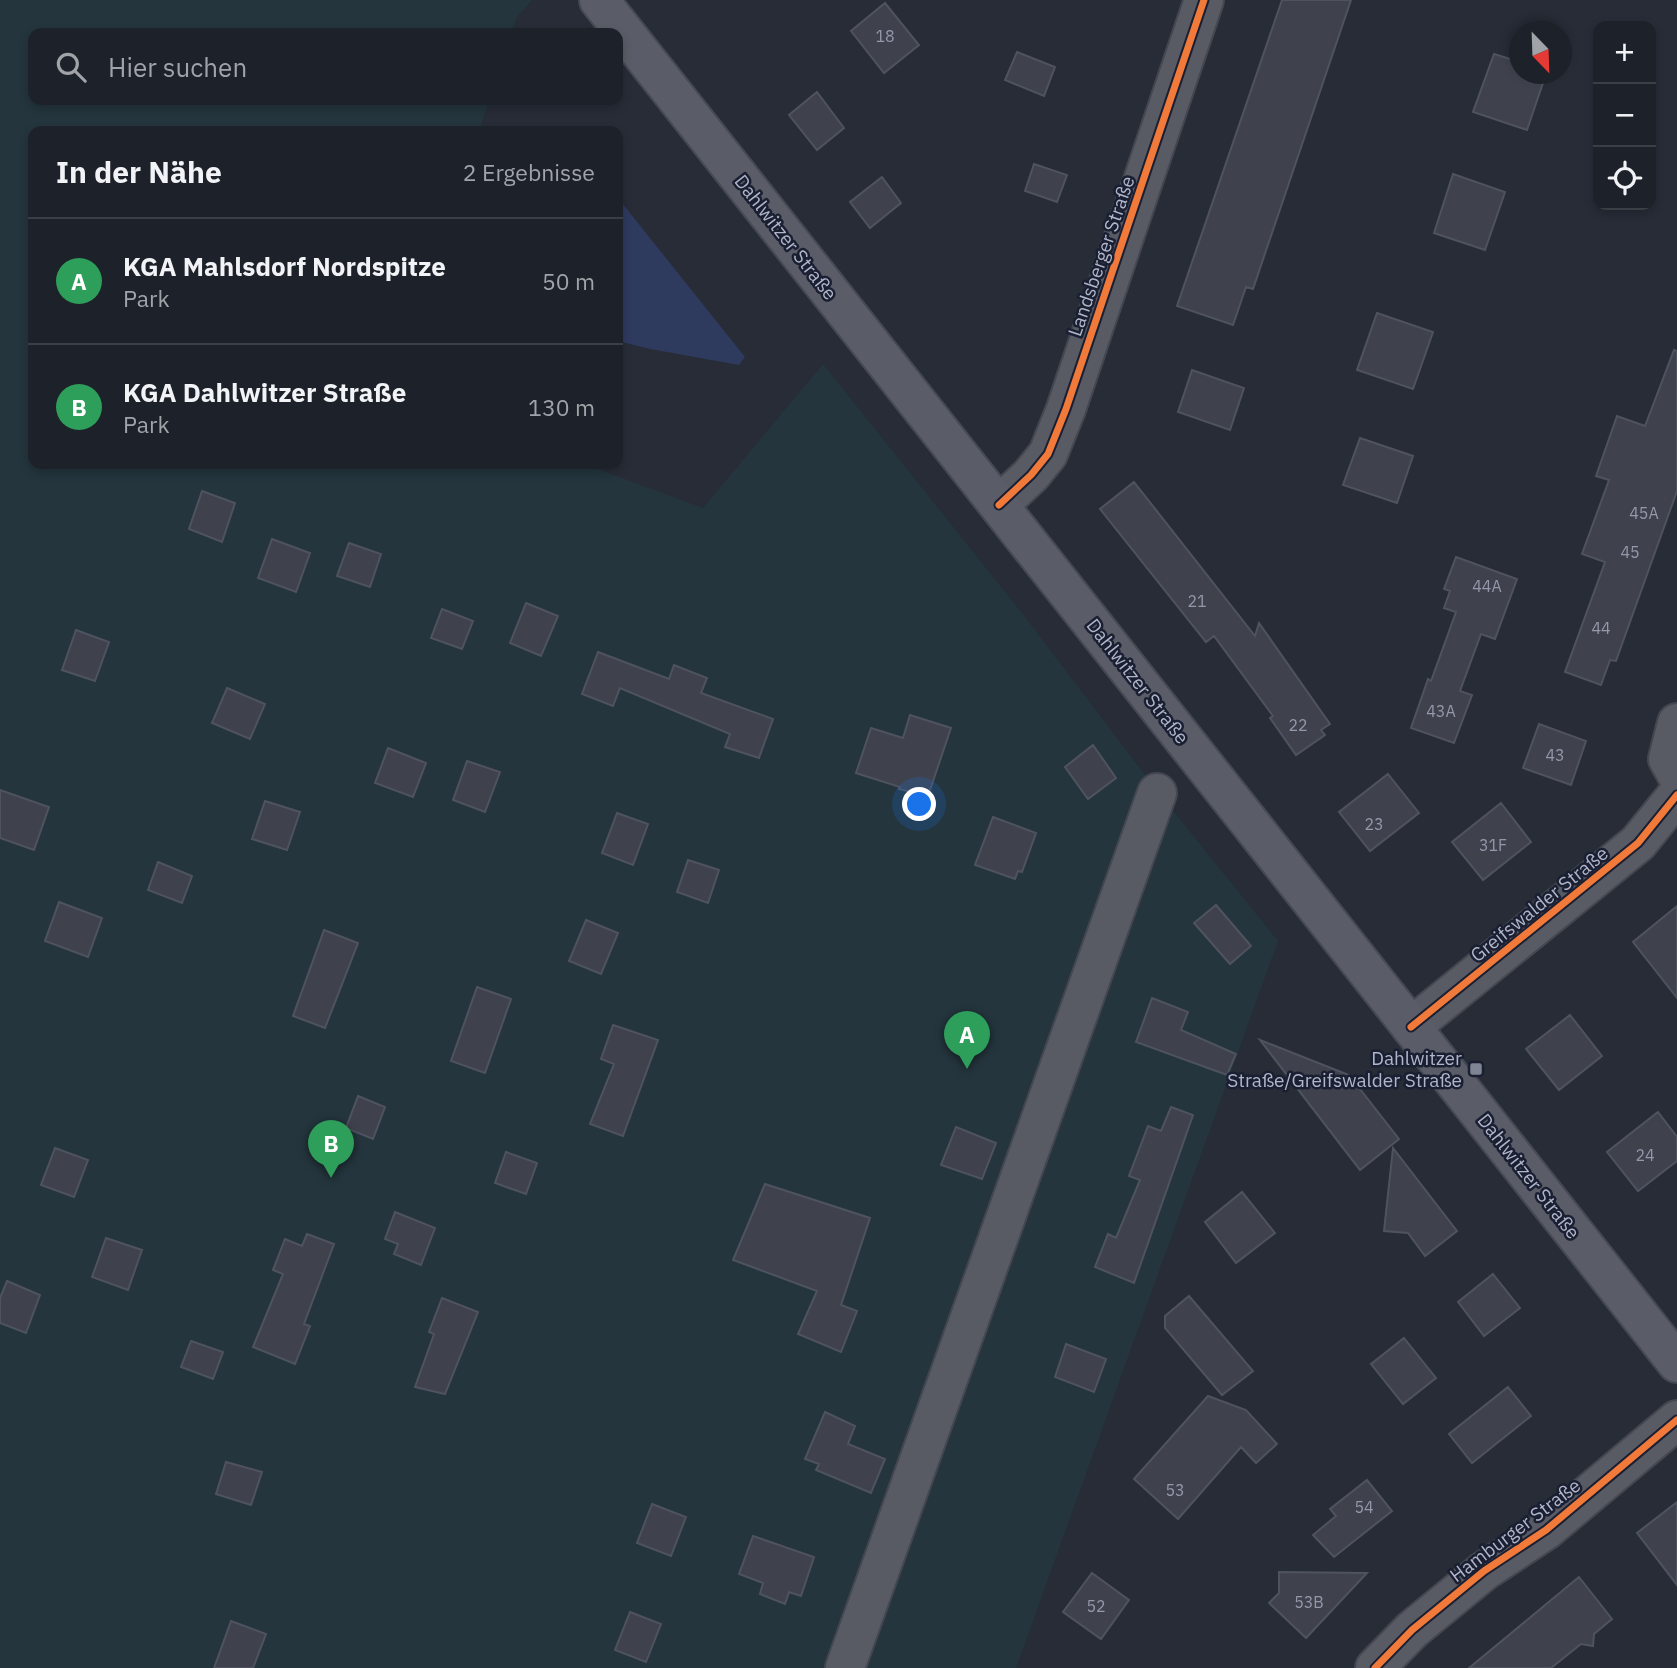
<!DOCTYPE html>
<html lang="de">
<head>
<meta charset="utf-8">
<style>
  body { margin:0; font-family:"IBM Plex Sans",sans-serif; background:#252931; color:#f1f3f6 }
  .controls { position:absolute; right:21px; top:21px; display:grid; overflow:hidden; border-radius:14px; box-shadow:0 4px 10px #0003 }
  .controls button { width:63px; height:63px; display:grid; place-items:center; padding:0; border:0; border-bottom:2px solid #3b3e46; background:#1d2129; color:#f1f3f6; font:35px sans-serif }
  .compass { position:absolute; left:1509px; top:21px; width:63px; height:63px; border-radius:50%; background:#1d2129; box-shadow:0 4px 10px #0003; rotate:157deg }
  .you { position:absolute; left:920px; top:805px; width:24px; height:24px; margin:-18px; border:5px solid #fff; border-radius:50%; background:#1a73e8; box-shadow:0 0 0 10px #1a73e833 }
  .badge { display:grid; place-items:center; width:46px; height:46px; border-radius:50%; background:#b45309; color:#fff; font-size:23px; font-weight:700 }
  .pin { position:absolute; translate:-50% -58px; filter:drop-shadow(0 2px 4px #0008) }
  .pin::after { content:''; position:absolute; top:37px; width:24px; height:21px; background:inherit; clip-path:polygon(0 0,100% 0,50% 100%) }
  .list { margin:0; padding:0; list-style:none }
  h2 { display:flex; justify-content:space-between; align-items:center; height:91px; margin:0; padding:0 28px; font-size:30px }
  h2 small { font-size:23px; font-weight:400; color:#a0a3a8 }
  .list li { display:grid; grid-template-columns:46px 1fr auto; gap:21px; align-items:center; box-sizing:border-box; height:126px; padding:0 28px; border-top:2px solid #3b3e46 }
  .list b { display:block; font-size:26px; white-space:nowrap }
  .list p { margin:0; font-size:23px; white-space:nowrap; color:#a0a3a8 }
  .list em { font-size:23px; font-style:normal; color:#a0a3a8 }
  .icon { flex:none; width:38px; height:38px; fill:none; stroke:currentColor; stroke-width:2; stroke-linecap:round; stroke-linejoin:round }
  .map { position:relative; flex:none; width:1677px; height:1668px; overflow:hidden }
  .search { position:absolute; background:#1d2129; box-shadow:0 4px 10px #0003; left:28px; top:28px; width:595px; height:77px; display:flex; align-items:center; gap:18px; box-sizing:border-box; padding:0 24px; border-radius:14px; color:#a0a3a8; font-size:26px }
  .panel { position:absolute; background:#1d2129; box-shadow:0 4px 10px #0003; left:28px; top:126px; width:595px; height:343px; border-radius:14px }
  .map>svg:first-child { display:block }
  .green { fill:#24353d }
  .water { fill:#2e3a5e }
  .building { fill:#3f424d; stroke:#4f535f; stroke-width:2 }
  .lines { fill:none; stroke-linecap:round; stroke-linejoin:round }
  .minor-casing { stroke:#444750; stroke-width:42 }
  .major-casing { stroke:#444953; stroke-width:42 }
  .minor { stroke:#585a64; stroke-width:38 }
  .major { stroke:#5a5c67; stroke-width:38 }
  .cycleway-casing { stroke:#1a1f32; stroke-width:11 }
  .cycleway { stroke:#f17a3a; stroke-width:7 }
  .poi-dot { fill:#808596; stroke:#1a1f32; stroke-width:2.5 }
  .labels { text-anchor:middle; stroke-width:5; stroke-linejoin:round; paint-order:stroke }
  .number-label { font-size:16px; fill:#9498aa }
  .street-label { font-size:19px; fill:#b0b5c9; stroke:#1a1f32 }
  .poi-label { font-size:19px; fill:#b0b5c9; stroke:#1a1f32; text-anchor:end }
</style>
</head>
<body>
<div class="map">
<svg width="1677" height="1668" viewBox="0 0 1677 1668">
  <rect width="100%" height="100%" fill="#272c37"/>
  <path class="green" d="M0,0h532l-15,17 -6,16h-478v67h456l-10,31h-446v333h551l119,44 120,-144 199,249 136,179 120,149 -262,727h-1016z"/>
  <path class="water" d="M618,198l127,159 -6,8 -89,-16 -32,-8z"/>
  <path class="building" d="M1282,0h69l-98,289 -7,-2 -13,38 -56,-19z
    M885,3l34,42 -35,28 -33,-42z
    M1017,52l38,15 -11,29 -39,-16z
    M1494,54l26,8v12h26l-19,56 -54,-18z
    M817,92l27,36 -27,22 -28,-35z
    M1034,164l33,11 -10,27 -32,-11z
    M1453,174l52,18 -20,58 -51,-17z
    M882,177l19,26 -31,25 -20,-26z
    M1377,313l56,19 -20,57 -56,-19z
    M1674,350l3,1v140l-61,170 -6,-1 -9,25 -36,-13 40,-110 -23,-8 27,-74 -13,-4 21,-60 28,10z
    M1192,370l52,18 -14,42 -52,-18z
    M1360,438l53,18 -16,47 -54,-18z
    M1134,482l121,154 4,-13 71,101 -9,6 4,5 -29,20 -26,-37 3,-2 -59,-80 -8,6 -106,-133z
    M202,491l33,12 -13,39 -33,-13z
    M272,539l38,14 -14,39 -38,-14z
    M349,543l32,11 -11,33 -33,-11z
    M1456,557l61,22 -22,60 -14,-5 -21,57 12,4 -18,48 -43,-15 17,-49 3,2 25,-69 -12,-4 6,-17 -6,-2z
    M526,603l32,13 -17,40 -31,-13z
    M442,609l31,12 -11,28 -31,-11z
    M76,630l33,12 -14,39 -33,-11z
    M598,652l71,27 5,-14 33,13 -6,15 72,26 -14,39 -34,-11 5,-13 -110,-46 -7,18 -31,-12z
    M227,688l38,16 -15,35 -38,-16z
    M910,715l41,13 -23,68 -29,-7 1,-2 -44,-14 15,-45 32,10z
    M1539,724l47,17 -15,44 -48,-17z
    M1093,745l23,33 -28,21 -23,-32z
    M388,748l38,15 -13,34 -38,-14z
    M467,761l33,11 -15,40 -32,-12z
    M1388,774l31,39 -49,38 -31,-39z
    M0,790l49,17 -15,43 -34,-12z
    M265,801l35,11 -13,38 -35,-11z
    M1501,803l30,39 -48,38 -31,-38z
    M617,813l31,11 -15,41 -31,-12z
    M993,817l43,16 -14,39 -4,-1 -3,8 -40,-14z
    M688,860l31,10 -11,33 -31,-11z
    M158,862l34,14 -10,27 -34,-13z
    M59,902l43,16 -14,39 -43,-16z
    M1216,905l35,41 -21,18 -36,-41z
    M1677,906v92l-44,-56z
    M586,920l32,13 -17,41 -32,-13z
    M324,930l34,13 -33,85 -32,-12z
    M477,987l34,12 -26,74 -34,-12z
    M1152,998l36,14 -7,18 55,24 -9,21 -91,-33z
    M1570,1015l32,41 -43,34 -33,-41z
    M613,1025l45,15 -35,96 -33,-12 24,-60 -13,-5z
    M1260,1040l89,35 50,64 -39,31z
    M358,1096l27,11 -12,32 -27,-11z
    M1171,1107l22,8 -59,168 -39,-16 13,-33 8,4 24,-58 -11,-4 19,-50 13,5z
    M1658,1112l19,25v24l-39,30 -31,-39z
    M956,1127l40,16 -14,36 -41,-14z
    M55,1148l33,12 -14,37 -33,-12z
    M1393,1148l64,83 -32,25 -17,-23 -24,-2z
    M506,1152l31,11 -11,31 -31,-11z
    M765,1184l105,34 -29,87 16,6 -16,41 -43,-18 19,-43 -84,-31z
    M1242,1192l33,41 -39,30 -31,-41z
    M395,1212l40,16 -14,37 -27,-11 4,-10 -13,-5z
    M307,1234l27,10 -30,80 6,2 -15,38 -42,-17 30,-73 -10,-4 12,-31 17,7z
    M106,1238l36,12 -14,40 -36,-13z
    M1493,1274l27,34 -36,28 -26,-34z
    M7,1281l33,14 -14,38 -26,-10v-25z
    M1189,1296l64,75 -31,24 -57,-67v-12z
    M442,1298l36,14 -33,82 -30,-7 19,-53 -5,-2z
    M1404,1338l32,40 -33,26 -32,-40z
    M191,1341l32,11 -10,27 -32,-12z
    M1066,1344l40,15 -12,33 -39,-15z
    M1508,1387l23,29 -59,47 -23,-29z
    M1208,1396l38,14 31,34 -21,19 -15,-16 -63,72 -44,-40z
    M825,1412l30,14 -7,18 37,15 -14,34 -55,-23 3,-6 -14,-5z
    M226,1462l36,10 -11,33 -35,-11z
    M1367,1480l25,31 -58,46 -21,-22 23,-19 -6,-7z
    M1677,1502v83l-40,-52z
    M652,1504l34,13 -15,39 -34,-13z
    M753,1536l61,21 -13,39 -12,-4 -4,12 -25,-10 3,-11 -24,-9z
    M1279,1572l88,1 -61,65 -37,-35 10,-10z
    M1092,1573l37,27 -28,39 -38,-27z
    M1579,1577l33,42 -18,15 -1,12 -12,-2 -30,24h-82z
    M630,1612l31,12 -15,38 -31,-12z
    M231,1621l35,13 -13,34h-39z"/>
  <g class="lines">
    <g class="minor-casing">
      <path id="minor" d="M999,505l32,-30 17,-21 18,-45 138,-409
        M1677,723l-9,36 9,16
        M1411,1027l227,-184 39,-48
        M845,1668l312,-875
        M1375,1668l37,-38 72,-59 62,-41 131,-110"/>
    </g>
    <g class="major-casing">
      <path id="major" d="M599,0l1078,1363"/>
    </g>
    <use href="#minor" class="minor"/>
    <use href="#major" class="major"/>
    <g class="cycleway-casing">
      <path id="cycleway" d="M999,505l32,-30 17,-21 18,-45 138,-409
        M1411,1027l227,-184 39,-48
        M1375,1668l37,-38 72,-59 62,-41 131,-110"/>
    </g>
    <use href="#cycleway" class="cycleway"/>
  </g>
  <rect class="poi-dot" x="1469" y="1062" width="14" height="14" rx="3.5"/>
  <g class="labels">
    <g class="number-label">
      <text x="885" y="42">18</text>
      <text x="1644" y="519">45A</text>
      <text x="1630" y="558">45</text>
      <text x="1487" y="592">44A</text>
      <text x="1197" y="607">21</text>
      <text x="1601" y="634">44</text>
      <text x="1441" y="717">43A</text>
      <text x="1298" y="731">22</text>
      <text x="1555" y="761">43</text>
      <text x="1374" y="830">23</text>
      <text x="1493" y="851">31F</text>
      <text x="1645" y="1161">24</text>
      <text x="1175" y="1496">53</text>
      <text x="1364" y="1513">54</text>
      <text x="1309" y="1608">53B</text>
      <text x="1096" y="1612">52</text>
    </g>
    <g class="street-label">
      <text transform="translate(786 237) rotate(52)" y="7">Dahlwitzer Straße</text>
      <text transform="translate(1101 256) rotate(-71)" y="7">Landsberger Straße</text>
      <text transform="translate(1138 681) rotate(52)" y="7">Dahlwitzer Straße</text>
      <text transform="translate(1539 904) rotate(-39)" y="7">Greifswalder Straße</text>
      <text transform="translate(1529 1176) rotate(52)" y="7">Dahlwitzer Straße</text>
      <text transform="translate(1515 1530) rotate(-37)" y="7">Hamburger Straße</text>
    </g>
    <g class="poi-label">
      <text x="1462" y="1065">Dahlwitzer<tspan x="1462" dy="22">Straße/Greifswalder Straße</tspan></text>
    </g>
  </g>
</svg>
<div class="controls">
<button>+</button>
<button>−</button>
<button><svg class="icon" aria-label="locate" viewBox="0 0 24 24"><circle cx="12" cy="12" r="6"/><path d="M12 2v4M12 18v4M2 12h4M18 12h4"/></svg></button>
</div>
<svg class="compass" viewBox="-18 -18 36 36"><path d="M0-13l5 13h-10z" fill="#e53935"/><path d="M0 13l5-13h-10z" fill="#a0a3a8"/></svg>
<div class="you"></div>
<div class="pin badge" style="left:967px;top:1069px;background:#2e9e5b">A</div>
<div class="pin badge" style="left:331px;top:1178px;background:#2e9e5b">B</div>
<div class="search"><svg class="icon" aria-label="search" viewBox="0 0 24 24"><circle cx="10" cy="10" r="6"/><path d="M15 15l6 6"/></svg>Hier suchen</div>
<section class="panel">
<h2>In der Nähe<small>2 Ergebnisse</small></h2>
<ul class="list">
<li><span class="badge" style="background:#2e9e5b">A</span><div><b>KGA Mahlsdorf Nordspitze</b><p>Park</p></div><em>50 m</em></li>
<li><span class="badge" style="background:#2e9e5b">B</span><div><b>KGA Dahlwitzer Straße</b><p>Park</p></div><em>130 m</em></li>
</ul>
</section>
</div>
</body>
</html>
